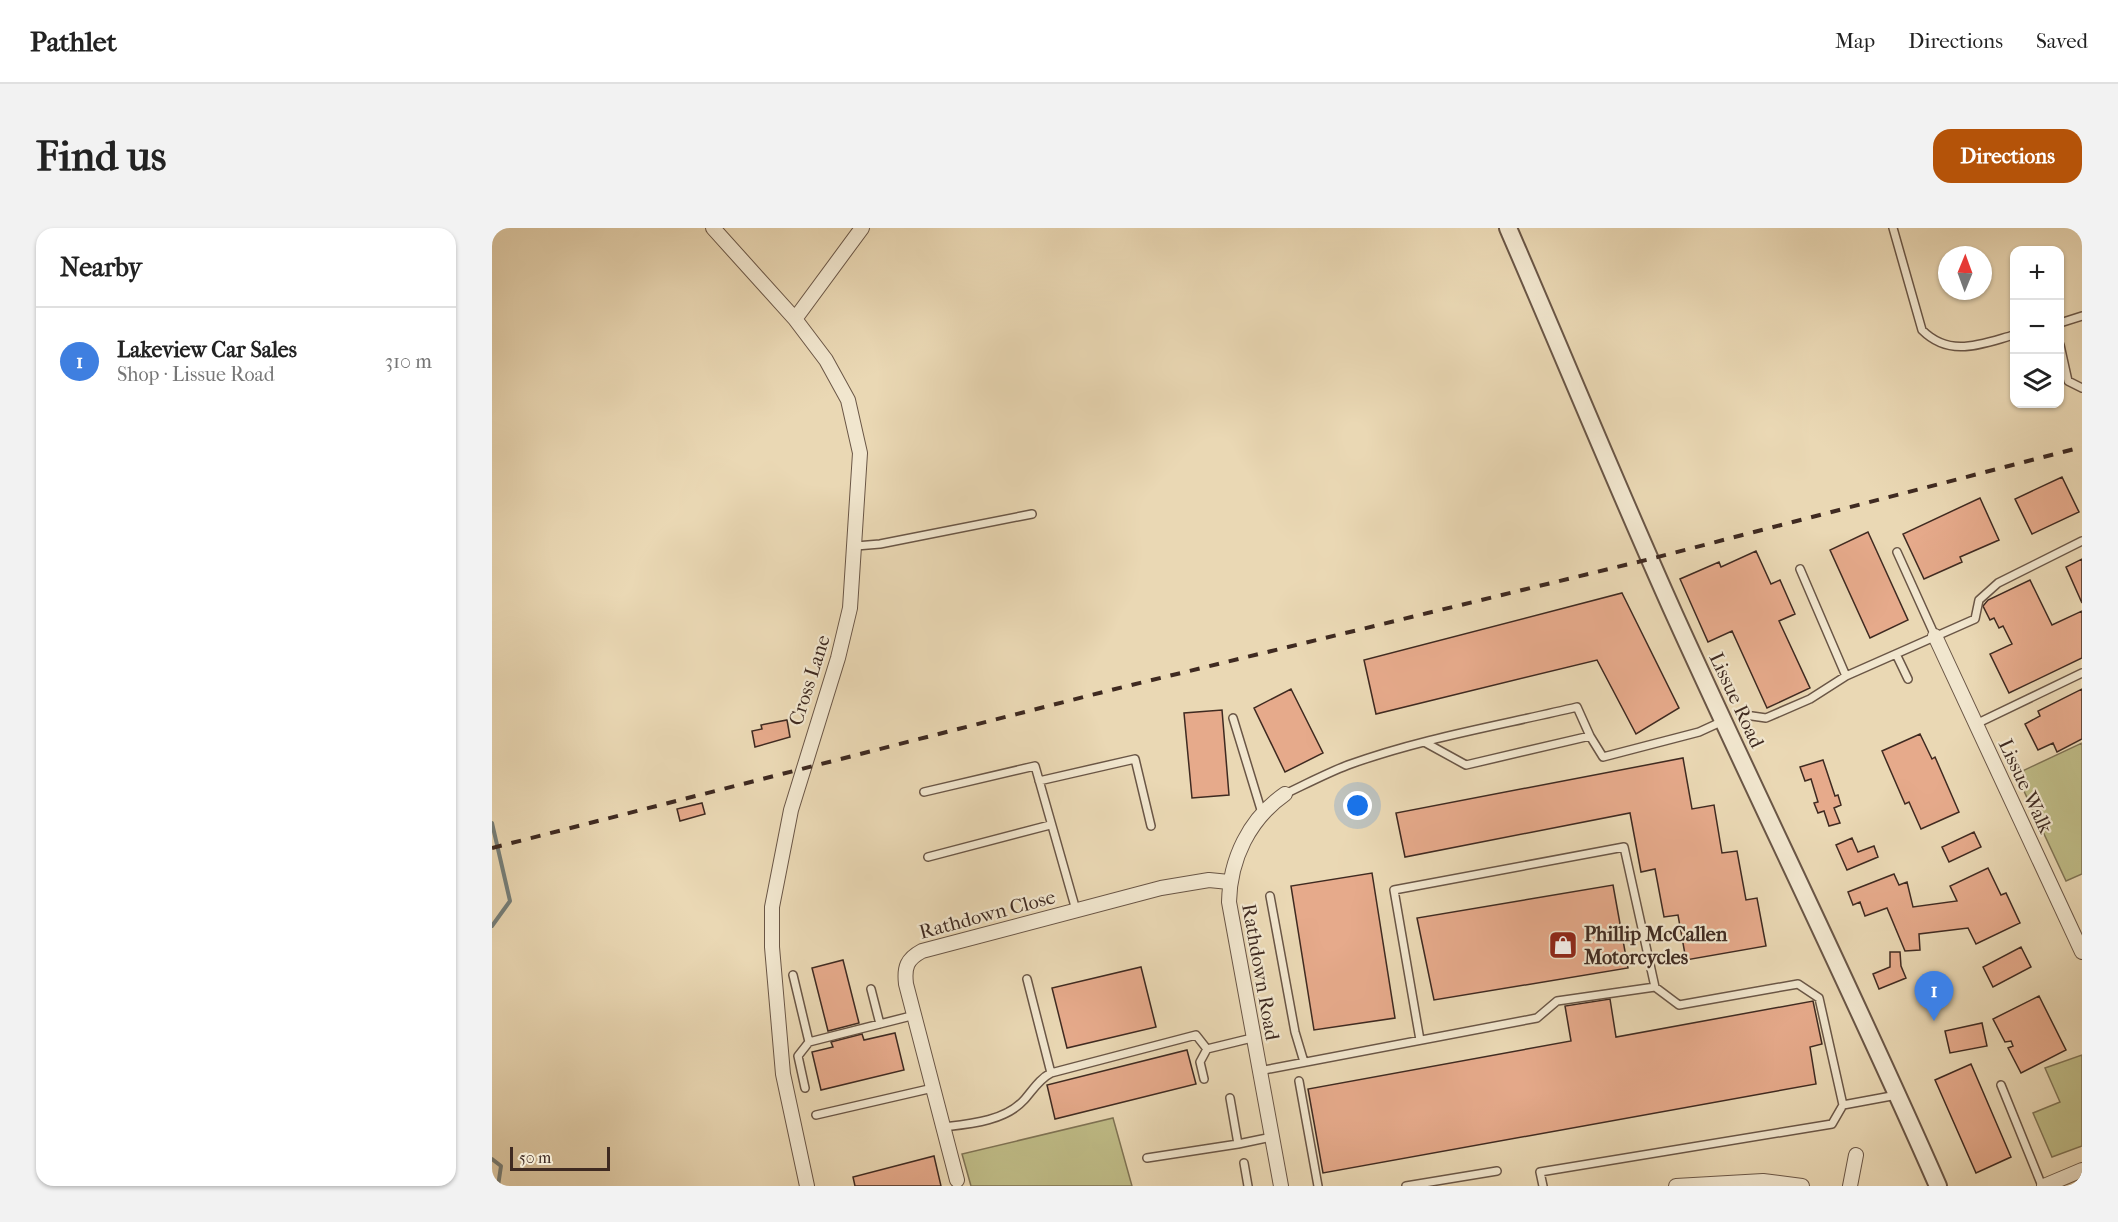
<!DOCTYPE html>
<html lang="en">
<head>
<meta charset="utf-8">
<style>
  body { margin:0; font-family:"IM FELL French Canon",serif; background:#f2f2f2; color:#222 }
  .controls { position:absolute; right:18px; top:18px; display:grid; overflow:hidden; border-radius:12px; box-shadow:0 2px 4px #0004 }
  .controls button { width:54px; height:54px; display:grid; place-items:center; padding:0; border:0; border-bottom:2px solid #e0e0e0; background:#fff; color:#222; font:30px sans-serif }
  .compass { position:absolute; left:1446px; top:18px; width:54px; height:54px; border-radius:50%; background:#fff; box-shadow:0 2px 4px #0004; rotate:1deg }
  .scale { position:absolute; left:18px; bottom:15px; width:100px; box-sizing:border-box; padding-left:6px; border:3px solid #3f2a21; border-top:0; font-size:16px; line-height:21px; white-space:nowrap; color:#3f2a21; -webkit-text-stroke:4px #f1e6ce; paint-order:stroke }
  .you { position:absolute; left:866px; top:578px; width:21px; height:21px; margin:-15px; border:4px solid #fff; border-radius:50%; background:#1a73e8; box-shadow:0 0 0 9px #1a73e833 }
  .badge { display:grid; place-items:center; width:39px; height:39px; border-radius:50%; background:#b45309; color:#fff; font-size:20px; font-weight:700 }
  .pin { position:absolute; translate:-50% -50px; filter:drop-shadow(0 2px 3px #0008) }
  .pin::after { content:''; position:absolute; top:32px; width:21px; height:18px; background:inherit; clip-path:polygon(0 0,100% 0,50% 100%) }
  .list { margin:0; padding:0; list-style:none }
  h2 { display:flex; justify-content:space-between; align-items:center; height:78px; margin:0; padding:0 24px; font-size:26px }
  h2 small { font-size:20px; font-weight:400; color:#767676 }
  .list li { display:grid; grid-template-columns:39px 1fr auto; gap:18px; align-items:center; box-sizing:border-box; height:108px; padding:0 24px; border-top:2px solid #e0e0e0 }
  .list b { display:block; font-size:22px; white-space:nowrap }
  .list p { margin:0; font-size:20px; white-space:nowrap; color:#767676 }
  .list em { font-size:20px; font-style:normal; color:#767676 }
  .icon { flex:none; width:33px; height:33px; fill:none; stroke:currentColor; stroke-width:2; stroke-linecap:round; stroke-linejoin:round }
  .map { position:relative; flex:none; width:1590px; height:958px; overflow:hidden; border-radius:18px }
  header { display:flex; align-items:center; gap:36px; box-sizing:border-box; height:84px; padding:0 30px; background:#fff; border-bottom:2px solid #e0e0e0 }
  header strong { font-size:28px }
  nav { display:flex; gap:33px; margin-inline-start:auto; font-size:21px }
  .intro { display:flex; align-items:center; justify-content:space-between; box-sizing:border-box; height:144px; padding:0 36px }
  h1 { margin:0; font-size:42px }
  .button { padding:15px 27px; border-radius:18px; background:#b45309; color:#fff; font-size:21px; font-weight:700 }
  main { display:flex; gap:36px; padding:0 36px }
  aside { flex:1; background:#fff; border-radius:18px; box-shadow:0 2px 4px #0004 }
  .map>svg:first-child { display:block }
  .green { fill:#bfbc87; stroke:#7f7354; stroke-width:1.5 }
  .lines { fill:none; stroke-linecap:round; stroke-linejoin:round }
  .stream { stroke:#767f7a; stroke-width:4 }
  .building { fill:#e6aa8b; stroke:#3f2a21; stroke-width:1.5 }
  .service-casing { stroke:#6a5646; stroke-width:10 }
  .minor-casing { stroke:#6a5646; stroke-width:16 }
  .tertiary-casing { stroke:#6a5646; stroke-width:20 }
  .service { stroke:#f1e6ce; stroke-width:7 }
  .minor { stroke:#f1e6ce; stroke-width:14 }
  .tertiary { stroke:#f1e6ce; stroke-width:16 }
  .rail { stroke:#3f2a21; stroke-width:4; stroke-dasharray:10 10; stroke-linecap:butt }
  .labels { text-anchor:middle; stroke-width:4.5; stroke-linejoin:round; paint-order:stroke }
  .street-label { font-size:20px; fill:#3f2a21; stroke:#f1e6ce }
  .poi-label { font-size:20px; font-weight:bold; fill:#3f2a21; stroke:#f1e6ce; text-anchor:start }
</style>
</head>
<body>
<header>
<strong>Pathlet</strong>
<nav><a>Map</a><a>Directions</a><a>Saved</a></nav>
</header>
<div class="intro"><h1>Find us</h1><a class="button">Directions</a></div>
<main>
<aside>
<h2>Nearby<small></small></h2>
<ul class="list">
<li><span class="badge" style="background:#3f7fe0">1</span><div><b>Lakeview Car Sales</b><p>Shop · Lissue Road</p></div><em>310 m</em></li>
</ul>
</aside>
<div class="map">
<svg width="1590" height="958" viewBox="0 0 1590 958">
  <rect width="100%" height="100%" fill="#ead8b4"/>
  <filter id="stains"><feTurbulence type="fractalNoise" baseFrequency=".00333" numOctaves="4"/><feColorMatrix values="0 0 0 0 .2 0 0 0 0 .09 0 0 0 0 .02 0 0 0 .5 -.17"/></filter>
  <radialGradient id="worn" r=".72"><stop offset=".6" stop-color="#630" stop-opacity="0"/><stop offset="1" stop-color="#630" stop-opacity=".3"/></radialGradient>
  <path class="green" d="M1590,515v131l-16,7 -50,-107z
    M1590,827v91l-30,11 -19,-44 27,-11 -15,-34z
    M621,890l19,68h-161l-9,-32z"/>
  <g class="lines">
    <path class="stream" d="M0,595l18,78 -18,25
      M0,931l9,7 -3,20"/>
  </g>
  <path class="building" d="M1570,249l17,35 -47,22 -17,-35z
    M1488,270l19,42 -39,17 2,5 -38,17 -21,-45z
    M1376,304l40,88 -38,18 -40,-88z
    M1264,323l15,33 9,-4 15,34 -16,7 31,67 -43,20 -35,-77 -24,11 -28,-63 39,-17 2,5z
    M1590,331v44l-16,-36z
    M1538,352l22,45 30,-14v47l-73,35 -19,-39 22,-10 -9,-18 -4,2 -5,-10 -4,2 -7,-14 5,-6z
    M1130,365l57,115 -43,26 -39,-74 -221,54 -12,-54z
    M799,461l32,64 -38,19 -31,-64z
    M1590,461v50l-25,13 -4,-9 -15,7 -13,-26 15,-8 -2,-5z
    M730,482l7,85 -37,3 -8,-85z
    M295,492l3,17 -35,10 -3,-16 10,-2 -1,-4z
    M1428,506l12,25 3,-2 24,55 -38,17 -12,-27 -4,2 -23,-53z
    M1191,530l9,51 22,-4 8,48 15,-2 9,49 11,-2 9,48 -80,14 -8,-45 -14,2 -9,-48 -14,3 -11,-59 -225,44 -9,-44z
    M1331,532l12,36 3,-1 3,10 -7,3 6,15 -11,3 -5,-15 -6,2 -4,-10 4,-1 -7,-23 -6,2 -5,-14z
    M210,575l3,11 -25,7 -3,-12z
    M1482,604l7,15 -32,15 -7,-15z
    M1360,610l6,14 16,-6 4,11 -31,13 -11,-25z
    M1496,640l13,27 5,-2 14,30 -44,21 -8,-16 -49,6 1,16 -15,1 -18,-43 -22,8 -5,-14 -7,3 -5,-13 46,-18 5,11 8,-3 6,25 44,-6 -7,-15z
    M880,645l23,145 -81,12 -23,-144z
    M1121,657l15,83 -194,32 -17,-82z
    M1529,719l10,20 -38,20 -10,-20z
    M1398,724h10l1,14 5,12 -27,11 -6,-15 17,-7z
    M351,732l16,63 -31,8 -16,-63z
    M649,739l15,60 -89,21 -15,-60z
    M1547,768l27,54 -45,23 -13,-25 5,-2 -2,-5 -6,1 -12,-23z
    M1118,771l6,38 197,-36 9,43 -12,3 6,37 -493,89 -15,-84 263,-48 -6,-35z
    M1490,795l5,23 -37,7 -5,-22z
    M403,805l9,37 -83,20 -9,-38 21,-5 -2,-5 31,-8 2,6z
    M695,822l9,34 -141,35 -8,-34z
    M1479,836l40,93 -35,16 -41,-93z
    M442,928l7,30h-86l-2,-9z"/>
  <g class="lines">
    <g class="service-casing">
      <path id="service" d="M1401,0l29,102c28,28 59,14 92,5
        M1568,95l22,-7
        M1568,117l8,36 14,7
        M364,318l24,-2 152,-30
        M1405,324l38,84
        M1308,341l46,107
        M1404,426l12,25
        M1253,487l21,3 44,-19 36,-23 129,-57 4,-19 19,-17 84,-42
        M741,490l29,95
        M1484,496l106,-51
        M1098,508l13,21 96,-25 24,-11
        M547,553l96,-22 16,67
        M432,564l111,-26 41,144
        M793,566c21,-10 42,-21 63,-29 74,-27 154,-40 229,-58l13,29 -124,29 -40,-22
        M436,629l122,-32
        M778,668l25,136 9,30
        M301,747l16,67 106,-27
        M535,751l24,94
        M1163,759l24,18 119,-21 21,14 24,107
        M379,761l9,35
        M767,843l278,-53 20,-17 98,-14 -31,-140 -230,43 26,150
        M712,851l-4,-17 7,-13
        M807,853l19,105
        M1509,857l41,101
        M313,860l-7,-32 11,-14
        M738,870l8,46 34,-7
        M324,887l117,-27
        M452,899c26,-3 61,-6 80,-27 9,-10 15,-21 27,-27l145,-38 11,14 45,-11
        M655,930l91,-14
        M752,935l4,23
        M914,958l91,-15
        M1051,958l-3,-14 292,-48 11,-19 54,-10"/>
    </g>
    <g class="minor-casing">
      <path id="minor" d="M221,0l82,91 31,41 22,40 12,53 -10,155 -12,50 -47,152 -19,97v40l11,127 24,112
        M303,91l67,-91
        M1443,408l147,316
        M465,952l-51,-196c-2,-17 1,-25 16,-33l239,-63 48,-8 20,2
        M789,958l-52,-284c1,-43 20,-83 56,-108
        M1184,958l87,-5 39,5
        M1358,958l6,-31
        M1552,958l38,-16"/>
    </g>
    <g class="tertiary-casing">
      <path id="tertiary" d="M1016,0c56,129 109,259 167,388 86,190 179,378 263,570"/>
    </g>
    <use href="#service" class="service"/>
    <use href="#minor" class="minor"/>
    <use href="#tertiary" class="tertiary"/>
    <path class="rail" d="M0,620l619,-158 539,-131 432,-112"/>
  </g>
  <defs>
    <g id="shop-square" transform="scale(1.5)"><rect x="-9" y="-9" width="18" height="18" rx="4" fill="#8f2418" stroke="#f1e6ce"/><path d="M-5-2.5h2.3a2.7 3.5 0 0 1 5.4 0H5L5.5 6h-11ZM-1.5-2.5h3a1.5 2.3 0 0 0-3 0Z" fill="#fff"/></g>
  </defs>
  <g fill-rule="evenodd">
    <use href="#shop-square" x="1071" y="717"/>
  </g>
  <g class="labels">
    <g class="street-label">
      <text transform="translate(317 452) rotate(-72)" y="7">Cross Lane</text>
      <text transform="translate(1245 472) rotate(65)" y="7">Lissue Road</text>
      <text transform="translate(1534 558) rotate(65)" y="7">Lissue Walk</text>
      <text transform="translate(495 686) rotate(-15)" y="7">Rathdown Close</text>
      <text transform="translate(769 744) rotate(80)" y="7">Rathdown Road</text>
    </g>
    <g class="poi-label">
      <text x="1092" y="713">Phillip McCallen<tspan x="1092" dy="23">Motorcycles</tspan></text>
    </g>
  </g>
  <rect width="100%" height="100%" filter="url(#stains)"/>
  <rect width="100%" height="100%" fill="url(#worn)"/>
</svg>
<div class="controls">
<button>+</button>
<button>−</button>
<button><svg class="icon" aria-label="layers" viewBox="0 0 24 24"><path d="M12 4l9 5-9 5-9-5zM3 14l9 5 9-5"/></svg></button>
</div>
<svg class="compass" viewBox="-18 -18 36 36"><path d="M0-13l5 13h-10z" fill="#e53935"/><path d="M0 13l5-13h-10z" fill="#767676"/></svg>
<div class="scale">50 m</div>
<div class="you"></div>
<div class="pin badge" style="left:1442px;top:793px;background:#3f7fe0">1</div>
</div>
</main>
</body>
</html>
